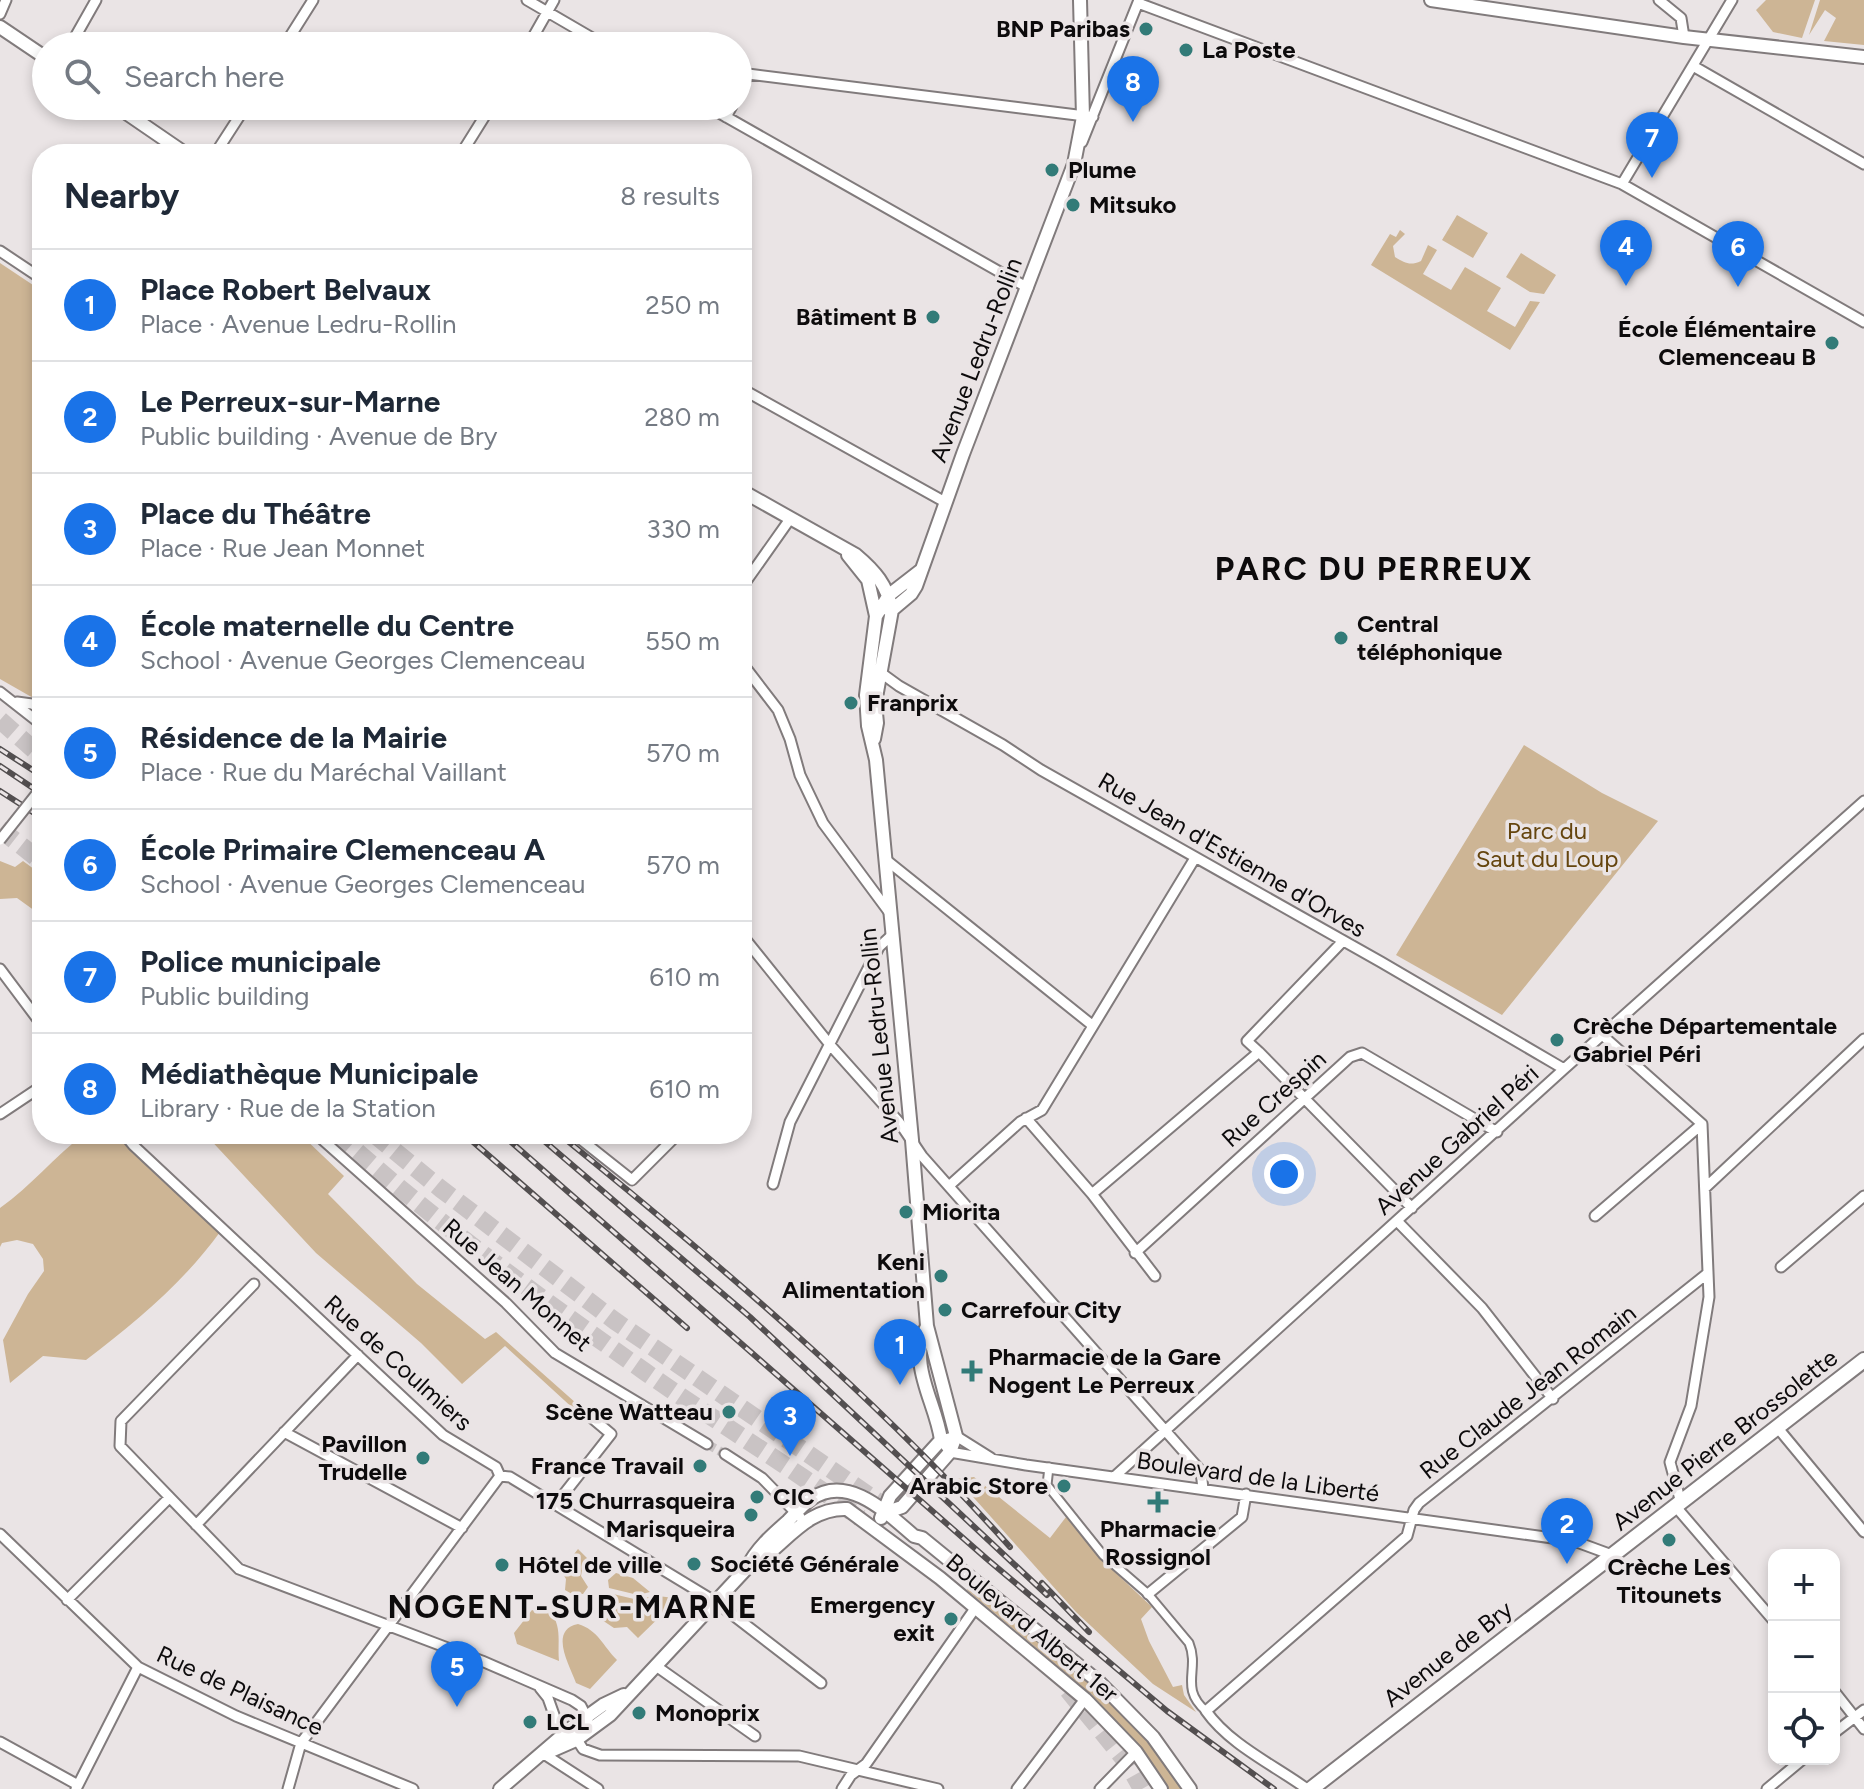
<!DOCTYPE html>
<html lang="en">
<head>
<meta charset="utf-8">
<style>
  body { margin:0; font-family:Figtree,sans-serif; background:#f2f2f3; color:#1f2937 }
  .controls { position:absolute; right:24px; bottom:24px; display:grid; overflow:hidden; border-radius:16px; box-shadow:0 4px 12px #0003 }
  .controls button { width:72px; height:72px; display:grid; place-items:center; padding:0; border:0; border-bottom:2px solid #e0e1e3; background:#fff; color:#1f2937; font:40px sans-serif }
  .you { position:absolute; left:1284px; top:1174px; width:28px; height:28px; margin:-20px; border:6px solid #fff; border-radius:50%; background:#1a73e8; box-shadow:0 0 0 12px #1a73e833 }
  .badge { display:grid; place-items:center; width:52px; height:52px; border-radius:50%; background:#1a73e8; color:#fff; font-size:26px; font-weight:700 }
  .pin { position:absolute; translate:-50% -66px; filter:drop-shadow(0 2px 4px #0008) }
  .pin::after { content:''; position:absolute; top:42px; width:28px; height:24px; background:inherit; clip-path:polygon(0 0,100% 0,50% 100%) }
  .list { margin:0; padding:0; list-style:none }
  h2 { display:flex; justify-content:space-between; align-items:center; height:104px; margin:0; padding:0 32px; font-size:34px }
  h2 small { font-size:26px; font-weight:400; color:#747a83 }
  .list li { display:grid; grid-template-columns:52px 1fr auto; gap:24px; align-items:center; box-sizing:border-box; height:112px; padding:0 32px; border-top:2px solid #e0e1e3 }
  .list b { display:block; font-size:30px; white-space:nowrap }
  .list p { margin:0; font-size:26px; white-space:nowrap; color:#747a83 }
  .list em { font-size:26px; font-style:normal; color:#747a83 }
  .icon { flex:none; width:44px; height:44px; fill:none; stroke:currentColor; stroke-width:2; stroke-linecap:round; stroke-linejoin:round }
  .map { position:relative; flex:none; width:1864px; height:1789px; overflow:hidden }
  .search { position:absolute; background:#fff; box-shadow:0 4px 12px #0003; left:32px; top:32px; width:720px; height:88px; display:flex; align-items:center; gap:20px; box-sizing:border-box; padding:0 28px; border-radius:44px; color:#747a83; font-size:30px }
  .panel { position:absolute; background:#fff; box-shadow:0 4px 12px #0003; left:32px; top:144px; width:720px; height:1000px; border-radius:32px }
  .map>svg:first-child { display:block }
  .green { fill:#cdb595 }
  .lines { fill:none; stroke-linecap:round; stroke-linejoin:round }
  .minor-tunnel { stroke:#c9c3c4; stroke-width:9; stroke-dasharray:9 4.5; stroke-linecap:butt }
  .motorway-tunnel { stroke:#c9c3c4; stroke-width:18; stroke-dasharray:18 9; stroke-linecap:butt }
  .pedestrian-casing { stroke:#817b7c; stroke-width:11 }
  .minor-casing { stroke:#817b7c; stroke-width:13 }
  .tertiary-casing { stroke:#817b7c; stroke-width:16 }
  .secondary-casing { stroke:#817b7c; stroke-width:18 }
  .pedestrian { stroke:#fff; stroke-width:7 }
  .minor { stroke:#fff; stroke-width:9 }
  .tertiary { stroke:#fff; stroke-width:12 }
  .secondary { stroke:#fff; stroke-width:14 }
  .rail-casing { stroke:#534f50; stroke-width:6 }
  .rail { stroke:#eae4e5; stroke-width:3; stroke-dasharray:9; stroke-linecap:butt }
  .minor-bridge-casing { stroke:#817b7c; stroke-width:13; stroke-linecap:butt }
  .minor-bridge { stroke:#fff; stroke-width:9 }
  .poi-dot { fill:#327b78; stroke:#eae4e5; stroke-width:3 }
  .labels { text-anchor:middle; stroke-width:7; stroke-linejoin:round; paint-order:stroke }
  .poi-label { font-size:24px; font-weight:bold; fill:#0d0b0c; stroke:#eae4e5; text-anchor:start }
  .street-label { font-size:24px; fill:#0d0b0c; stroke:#eae4e5 }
  .park-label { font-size:24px; fill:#65450e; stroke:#eae4e5 }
  .district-label { font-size:32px; font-weight:bold; letter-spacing:2px; fill:#0d0b0c; stroke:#eae4e5 }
</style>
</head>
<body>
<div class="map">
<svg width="1864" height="1789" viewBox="0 0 1864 1789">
  <rect width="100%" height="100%" fill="#eae4e5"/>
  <path class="green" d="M1766,0h49l-13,38 -29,-6 -17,-22z
    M1820,0h44v45l-40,-4 12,-23 -11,-8 -16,25z
    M1457,215l31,18 -15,25 -31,-18z
    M1400,230l5,4 -12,12 2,11c10,6 15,9 26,4l7,-16 9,5 -14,24 28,16 14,-23 36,21 -14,23 28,16 15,-26 10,1 -30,48 -139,-85 19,-31 6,3z
    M1521,253l35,22 -12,19 -14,-2 -24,-15z
    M0,263l42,28v412l-42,-24z
    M1524,745l78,48 56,28 -156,194 -106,-60z
    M0,861l15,6 8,-6 19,14v41l-25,-18 -17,1z
    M84,1134h34l39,42 63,56c-37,51 -84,90 -134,128l-43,-4 -33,27 -7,-43 25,-46 16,-23 -1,-12 -10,-15 -16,-4 -15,3 -2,4v-39c31,-22 54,-51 84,-74z
    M205,1134h95l44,42 -16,18 89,90 68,55 11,-7 107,95 -3,6 -95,-87 -43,38 -41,-41 -105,-90z
    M974,1477l76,61 16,-21 35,42 51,48 -11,12 8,22 24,46 9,-2 2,10 12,17 -43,-28 -77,-72 -119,-133z
    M578,1549l11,11 -6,5 -2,11 7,11 -5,7h-11l-7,-4 1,-11 -5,-8z
    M616,1573l17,5 17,14 -12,3 -29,-7 -1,-8z
    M968,1588c42,28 86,59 123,93 35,32 64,70 92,108h-17l-42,-58 -33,-37 -124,-104z
    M609,1593l25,6 24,-3 16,2v5l-36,35 -11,-11 -13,1 -15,-10 -2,-20z
    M532,1610l7,3 10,-2c14,14 8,32 10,50l-42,-17 -3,-11z
    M578,1624c20,6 25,22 39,36l-27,29 -14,-6c-6,-17 -28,-53 2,-59z"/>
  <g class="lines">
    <path class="minor-tunnel" d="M707,1444l18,10"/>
    <path class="motorway-tunnel" d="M0,720l42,37
      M0,829l42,33
      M337,1134c96,86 201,163 307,237 71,50 146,95 216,147
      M374,1134l67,55 174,132 269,185
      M1068,1690l60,74 14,25"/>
    <g class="pedestrian-casing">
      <path id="pedestrian" d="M1049,1467l-2,18 56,70 45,39 41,49c11,27 -10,45 17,68"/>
    </g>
    <g class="minor-casing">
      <path id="minor" d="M527,0l79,46
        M1659,0l22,18 3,19
        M1138,3l484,181 242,138
        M0,14l6,-14
        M70,46l26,-46
        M284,46l29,-46
        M528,46l26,-46
        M1693,66l171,98
        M738,95l10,-21 345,43
        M707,106l321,182
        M726,117l6,-11
        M1082,142l57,-142
        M215,154l31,-48
        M461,154l30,-48
        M1622,184l110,-184
        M0,251l42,28
        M742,389l203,113
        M742,587l48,-68
        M742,663l36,47 12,29 10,36 23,48 66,89
        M877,670l22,16 104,59 38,25 340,192 183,107
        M0,692l42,33
        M17,702l15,2 10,6
        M885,859l207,166
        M742,935l89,111 68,76 23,34 279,315 2,18
        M0,969l42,56
        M1602,1035l100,89 7,173 -18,109 -21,56 11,41
        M1259,1052l-12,-11 96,-100
        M0,1114l42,-28
        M1026,1118l66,76 63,82
        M124,1134l9,11 310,290 53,32 4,9
        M316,1134l190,169 49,50 152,91
        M574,1134l58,46 41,-41 -5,-5
        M773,1184l17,-62 89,-175 13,-12
        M950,1185l70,-63 22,-12 153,-252
        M1705,1188l159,-149
        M1092,1194l167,-142 153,156
        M1595,1216l107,-92
        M1397,1221l85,87 71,91
        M1135,1253l215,-196 12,-4 135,79
        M1781,1267l83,-71
        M254,1284l-133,137 -1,25 119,123 243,92 90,39 9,6 7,14
        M1777,1427l87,105
        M284,1432l178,96
        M725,1454l37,24 38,39
        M991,1458l-35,-22 -15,4 9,12 76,13 548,76 38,14
        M500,1476l10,1 206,125 105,81
        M1114,1477l450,-408 300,-268
        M556,1504l55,-70 -25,-21
        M1676,1507l98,114
        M196,1525l162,-170
        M0,1534l138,133 98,49 177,73
        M1148,1594l94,-77 4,-23
        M67,1600l102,-102
        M656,1666l99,70
        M540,1688l8,10 15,42
        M1834,1691l30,38
        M1834,1733l30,-23
        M574,1735l9,14 17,6 199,1 139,33
        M0,1742l78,43
        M544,1754l54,35
        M76,1789l62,-122
        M288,1789l13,-46 199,-267
        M842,1789l9,-14 15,-11 110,-157
        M1017,1789l68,-90
        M1100,1789l36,-37
        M1307,1789c-33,-24 -77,-44 -101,-78l201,-175 7,-26 5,-7 289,-230
        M1767,1789l36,-30"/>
    </g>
    <g class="tertiary-casing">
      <path id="tertiary" d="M1431,0l253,37 180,20
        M0,27l46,31
        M116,106l70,48
        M742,491l114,64c19,16 31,30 36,55l-17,93 2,20 -3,16
        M848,555l20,25 8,36
        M880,607l12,3 19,-16 5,-8 47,-132 111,-290 9,-47 -3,-117
        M884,1513l18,-6 48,-55 6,-16 -29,-110 -15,-186 -36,-380 -8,-34 -2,-31 10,-79 13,-21 31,-24
        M881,1518l9,-22 51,-56c-5,-38 -34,-75 -14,-114
        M747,1568c35,-17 56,-61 100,-59l93,69 145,121 51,53 25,37
        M544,1754l32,-14 34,-25 137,-147c9,-19 25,-33 41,-47 7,-7 14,-16 23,-22 37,-26 76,14 103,37l8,2 178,145 53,54 37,52
        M500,1789l71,-61 32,-23 21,-10"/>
    </g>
    <g class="secondary-casing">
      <path id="secondary" d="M1311,1789l553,-429"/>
    </g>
    <use href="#pedestrian" class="pedestrian"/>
    <use href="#minor" class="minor"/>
    <use href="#tertiary" class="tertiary"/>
    <use href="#secondary" class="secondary"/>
    <g class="rail-casing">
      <path id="rail" d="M0,749l42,27
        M0,766l42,28
        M0,791l42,27
        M464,1134l223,194
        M502,1134l485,425 180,152 107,78
        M536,1134l214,183 297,278
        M559,1134c159,129 315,261 451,413
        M1042,1583l47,49"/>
    </g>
    <use href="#rail" class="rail"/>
    <g class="minor-bridge-casing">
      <path id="minor-bridge" d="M0,840l42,-53"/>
    </g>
    <use href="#minor-bridge" class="minor-bridge"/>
  </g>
  <g class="poi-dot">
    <circle cx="1146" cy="29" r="8"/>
    <circle cx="1186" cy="50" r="8"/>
    <circle cx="1052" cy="170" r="8"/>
    <circle cx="1073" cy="205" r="8"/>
    <circle cx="933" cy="317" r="8"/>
    <circle cx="1832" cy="343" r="8"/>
    <circle cx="1341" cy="638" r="8"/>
    <circle cx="851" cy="703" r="8"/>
    <circle cx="1557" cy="1040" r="8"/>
    <circle cx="906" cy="1212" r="8"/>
    <circle cx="941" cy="1276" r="8"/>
    <circle cx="945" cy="1310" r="8"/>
    <path d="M968 1359h8v8h8v8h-8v8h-8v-8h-8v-8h8z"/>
    <circle cx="729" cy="1412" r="8"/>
    <circle cx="423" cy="1458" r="8"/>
    <circle cx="700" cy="1466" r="8"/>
    <circle cx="1064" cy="1486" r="8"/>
    <circle cx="757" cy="1497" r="8"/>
    <path d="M1154 1490h8v8h8v8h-8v8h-8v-8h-8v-8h8z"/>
    <circle cx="751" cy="1515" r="8"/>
    <circle cx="1669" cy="1540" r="8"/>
    <circle cx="694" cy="1564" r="8"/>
    <circle cx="502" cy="1565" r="8"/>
    <circle cx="951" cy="1619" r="8"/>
    <circle cx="639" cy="1713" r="8"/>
    <circle cx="530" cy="1722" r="8"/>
  </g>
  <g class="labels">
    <g class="poi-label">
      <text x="1130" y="37" text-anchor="end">BNP Paribas</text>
      <text x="1202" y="58">La Poste</text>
      <text x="1068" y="178">Plume</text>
      <text x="1089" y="213">Mitsuko</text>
      <text x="917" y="325" text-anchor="end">Bâtiment B</text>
      <text x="1816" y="337" text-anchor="end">École Élémentaire<tspan x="1816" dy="28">Clemenceau B</tspan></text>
      <text x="1357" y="632">Central<tspan x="1357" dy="28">téléphonique</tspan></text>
      <text x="867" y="711">Franprix</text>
      <text x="1573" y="1034">Crèche Départementale<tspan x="1573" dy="28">Gabriel Péri</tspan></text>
      <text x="922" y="1220">Miorita</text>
      <text x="925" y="1270" text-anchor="end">Keni<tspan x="925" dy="28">Alimentation</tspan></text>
      <text x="961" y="1318">Carrefour City</text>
      <text x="988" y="1365">Pharmacie de la Gare<tspan x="988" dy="28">Nogent Le Perreux</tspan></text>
      <text x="713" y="1420" text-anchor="end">Scène Watteau</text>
      <text x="407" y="1452" text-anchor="end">Pavillon<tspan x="407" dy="28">Trudelle</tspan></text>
      <text x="684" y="1474" text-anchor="end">France Travail</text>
      <text x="1048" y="1494" text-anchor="end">Arabic Store</text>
      <text x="773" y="1505">CIC</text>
      <text x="735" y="1509" text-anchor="end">175 Churrasqueira<tspan x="735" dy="28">Marisqueira</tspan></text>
      <text x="1158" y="1537" text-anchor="middle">Pharmacie<tspan x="1158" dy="28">Rossignol</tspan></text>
      <text x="710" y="1572">Société Générale</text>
      <text x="518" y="1573">Hôtel de ville</text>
      <text x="1669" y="1575" text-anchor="middle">Crèche Les<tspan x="1669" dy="28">Titounets</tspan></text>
      <text x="935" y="1613" text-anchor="end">Emergency<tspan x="935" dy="28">exit</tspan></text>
      <text x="655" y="1721">Monoprix</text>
      <text x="546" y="1730">LCL</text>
    </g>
    <g class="street-label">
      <text transform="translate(976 360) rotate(-69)" y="8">Avenue Ledru-Rollin</text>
      <text transform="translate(1232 855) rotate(30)" y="8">Rue Jean d'Estienne d'Orves</text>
      <text transform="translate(879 1036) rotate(-96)" y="8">Avenue Ledru-Rollin</text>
      <text transform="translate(1274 1099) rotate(-42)" y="8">Rue Crespin</text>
      <text transform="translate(1457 1140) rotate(-42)" y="8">Avenue Gabriel Péri</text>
      <text transform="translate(517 1285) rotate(41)" y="8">Rue Jean Monnet</text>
      <text transform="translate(398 1363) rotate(42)" y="8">Rue de Coulmiers</text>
      <text transform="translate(1528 1392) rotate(-38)" y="8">Rue Claude Jean Romain</text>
      <text transform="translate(1725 1440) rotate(-38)" y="8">Avenue Pierre Brossolette</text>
      <text transform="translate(1258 1477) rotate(8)" y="8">Boulevard de la Liberté</text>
      <text transform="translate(1032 1628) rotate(40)" y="8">Boulevard Albert 1er</text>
      <text transform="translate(1448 1654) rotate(-38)" y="8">Avenue de Bry</text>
      <text transform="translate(240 1691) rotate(25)" y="8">Rue de Plaisance</text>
    </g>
    <g class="park-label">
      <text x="1547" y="839">Parc du<tspan x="1547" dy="28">Saut du Loup</tspan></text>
    </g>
    <g class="district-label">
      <text x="1374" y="580">PARC DU PERREUX</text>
      <text x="573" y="1618">NOGENT-SUR-MARNE</text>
    </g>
  </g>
</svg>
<div class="controls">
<button>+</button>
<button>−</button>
<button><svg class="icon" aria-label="locate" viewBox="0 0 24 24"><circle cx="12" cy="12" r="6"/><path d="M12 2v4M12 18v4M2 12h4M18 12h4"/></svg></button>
</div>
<div class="you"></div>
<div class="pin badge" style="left:900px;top:1385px">1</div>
<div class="pin badge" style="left:1567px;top:1564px">2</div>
<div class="pin badge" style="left:790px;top:1456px">3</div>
<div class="pin badge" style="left:1626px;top:286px">4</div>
<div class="pin badge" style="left:457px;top:1707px">5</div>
<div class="pin badge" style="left:1738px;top:287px">6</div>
<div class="pin badge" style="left:1652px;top:178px">7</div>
<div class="pin badge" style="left:1133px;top:122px">8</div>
<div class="search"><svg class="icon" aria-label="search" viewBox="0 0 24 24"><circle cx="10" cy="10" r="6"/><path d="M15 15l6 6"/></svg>Search here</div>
<section class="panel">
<h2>Nearby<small>8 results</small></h2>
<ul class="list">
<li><span class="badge">1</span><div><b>Place Robert Belvaux</b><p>Place · Avenue Ledru-Rollin</p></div><em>250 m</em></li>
<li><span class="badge">2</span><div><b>Le Perreux-sur-Marne</b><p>Public building · Avenue de Bry</p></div><em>280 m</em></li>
<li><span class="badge">3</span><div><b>Place du Théâtre</b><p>Place · Rue Jean Monnet</p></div><em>330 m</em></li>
<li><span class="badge">4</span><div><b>École maternelle du Centre</b><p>School · Avenue Georges Clemenceau</p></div><em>550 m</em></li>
<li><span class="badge">5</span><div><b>Résidence de la Mairie</b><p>Place · Rue du Maréchal Vaillant</p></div><em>570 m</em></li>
<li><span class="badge">6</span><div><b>École Primaire Clemenceau A</b><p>School · Avenue Georges Clemenceau</p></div><em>570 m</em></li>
<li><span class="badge">7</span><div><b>Police municipale</b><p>Public building</p></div><em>610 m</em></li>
<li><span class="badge">8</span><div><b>Médiathèque Municipale</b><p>Library · Rue de la Station</p></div><em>610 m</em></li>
</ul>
</section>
</div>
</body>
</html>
